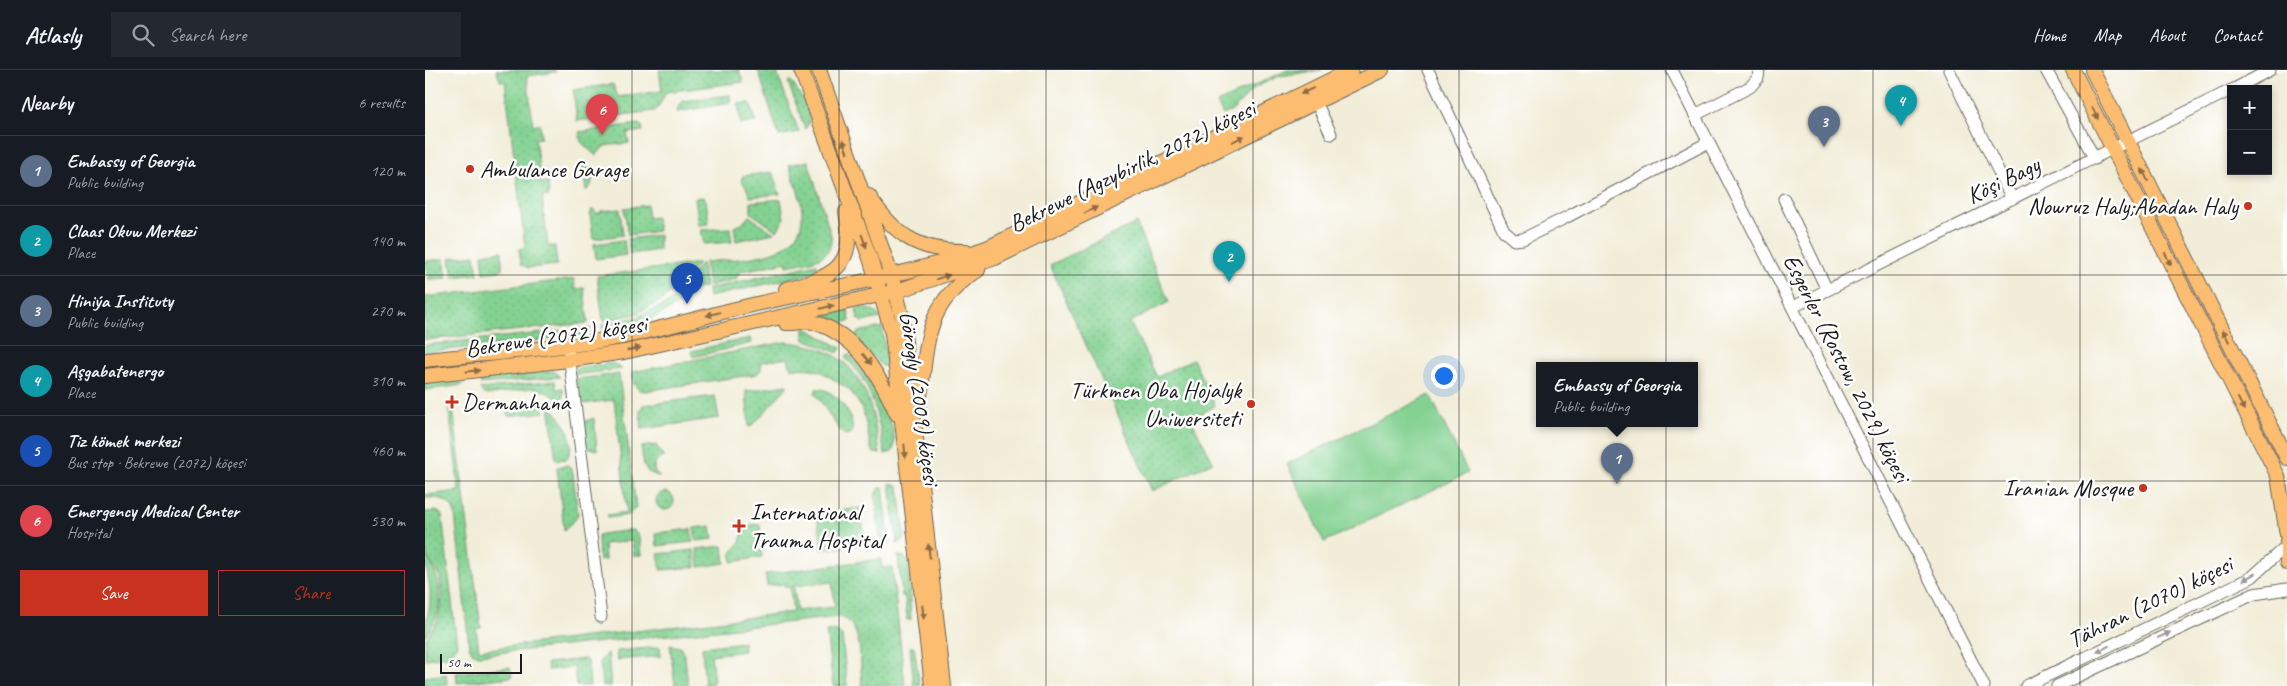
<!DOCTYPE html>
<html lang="en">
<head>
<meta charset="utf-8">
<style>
  body { margin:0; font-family:Caveat,sans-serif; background:#242831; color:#f1f3f6 }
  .controls { position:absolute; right:15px; top:15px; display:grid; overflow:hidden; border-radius:0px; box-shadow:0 2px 8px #0003 }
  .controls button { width:45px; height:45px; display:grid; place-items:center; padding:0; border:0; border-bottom:1px solid #363941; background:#171b24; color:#f1f3f6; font:25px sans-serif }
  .scale { position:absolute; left:15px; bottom:12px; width:82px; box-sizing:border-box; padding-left:5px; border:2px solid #1c1c1c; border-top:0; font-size:14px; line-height:18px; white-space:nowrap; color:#1c1c1c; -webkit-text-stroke:4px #fff; paint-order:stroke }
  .you { position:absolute; left:1018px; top:305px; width:18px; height:18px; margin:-12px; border:4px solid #fff; border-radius:50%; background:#1a73e8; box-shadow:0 0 0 8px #1a73e833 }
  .badge { display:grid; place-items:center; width:32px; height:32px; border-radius:50%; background:#c8321e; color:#fff; font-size:16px; font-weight:700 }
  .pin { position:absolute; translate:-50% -41px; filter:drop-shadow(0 1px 2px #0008) }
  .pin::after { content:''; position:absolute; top:26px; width:18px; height:15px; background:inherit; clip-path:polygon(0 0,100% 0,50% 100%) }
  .popup { position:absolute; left:1111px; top:292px; width:162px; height:65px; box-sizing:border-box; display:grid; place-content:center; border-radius:0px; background:#171b24; filter:drop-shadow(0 1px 4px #0005); font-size:16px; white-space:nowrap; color:#9ea1a6 }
  .popup b { font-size:19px; color:#f1f3f6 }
  .popup::after { content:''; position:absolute; left:50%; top:100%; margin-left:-10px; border:10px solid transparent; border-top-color:#171b24 }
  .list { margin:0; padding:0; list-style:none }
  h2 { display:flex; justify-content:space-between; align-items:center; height:65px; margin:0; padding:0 20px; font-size:21px }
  h2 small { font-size:16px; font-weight:400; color:#9ea1a6 }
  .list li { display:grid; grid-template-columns:32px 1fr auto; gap:15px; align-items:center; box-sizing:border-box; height:70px; padding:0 20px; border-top:1px solid #363941 }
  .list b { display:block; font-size:19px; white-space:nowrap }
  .list p { margin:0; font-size:16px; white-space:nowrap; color:#9ea1a6 }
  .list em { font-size:16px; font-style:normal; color:#9ea1a6 }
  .actions { display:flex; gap:10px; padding:15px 20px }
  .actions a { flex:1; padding:11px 0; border:1px solid #c8321e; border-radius:0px; text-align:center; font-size:18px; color:#c8321e }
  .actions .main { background:#c8321e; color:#fff }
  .icon { flex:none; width:28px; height:28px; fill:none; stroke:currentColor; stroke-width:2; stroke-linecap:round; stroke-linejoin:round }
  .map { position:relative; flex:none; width:1862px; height:616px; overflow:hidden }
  header { display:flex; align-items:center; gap:30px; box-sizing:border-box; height:70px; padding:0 25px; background:#171b24; border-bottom:1px solid #363941 }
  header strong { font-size:24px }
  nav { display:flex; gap:28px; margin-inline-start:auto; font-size:18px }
  .search { width:350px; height:45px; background:#242831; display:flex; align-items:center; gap:12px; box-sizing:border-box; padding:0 18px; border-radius:0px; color:#9ea1a6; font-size:19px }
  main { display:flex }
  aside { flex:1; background:#171b24 }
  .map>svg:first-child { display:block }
  .grass { fill:url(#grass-dots); stroke:#507757; fill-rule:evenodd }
  .pitch { fill:#84d292; stroke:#507757 }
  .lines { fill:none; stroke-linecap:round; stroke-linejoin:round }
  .minor-casing { stroke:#67655e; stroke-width:13 }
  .major-casing { stroke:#67655e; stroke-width:16 }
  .minor { stroke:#fff; stroke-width:11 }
  .major { stroke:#fcbd6f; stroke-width:14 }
  .oneway { fill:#8c6c46 }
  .oneway2 { fill:#999 }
  .grid { fill:none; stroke:#1c1c1c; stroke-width:1; stroke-opacity:0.55 }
  .poi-dot { fill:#c8321e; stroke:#fff; stroke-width:2 }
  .labels { text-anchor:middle; stroke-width:5; stroke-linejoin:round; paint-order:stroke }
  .street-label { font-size:24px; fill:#1c1c1c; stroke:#fff }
  .poi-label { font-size:24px; fill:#1c1c1c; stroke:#fff; text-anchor:start }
</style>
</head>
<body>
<header>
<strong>Atlasly</strong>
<div class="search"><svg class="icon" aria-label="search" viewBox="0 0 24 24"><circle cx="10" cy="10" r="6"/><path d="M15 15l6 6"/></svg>Search here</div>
<nav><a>Home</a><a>Map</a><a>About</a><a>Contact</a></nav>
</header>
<main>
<aside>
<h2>Nearby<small>6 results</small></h2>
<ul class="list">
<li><span class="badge" style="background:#5c6f8a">1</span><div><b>Embassy of Georgia</b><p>Public building</p></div><em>120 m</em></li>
<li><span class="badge" style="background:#0f9aa8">2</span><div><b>Claas Okuw Merkezi</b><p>Place</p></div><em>140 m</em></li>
<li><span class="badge" style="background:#5c6f8a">3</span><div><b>Hiniýa Instituty</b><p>Public building</p></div><em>270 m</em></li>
<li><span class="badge" style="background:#0f9aa8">4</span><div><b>Aşgabatenergo</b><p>Place</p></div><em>310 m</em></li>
<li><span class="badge" style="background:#1a4fb4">5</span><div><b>Tiz kömek merkezi</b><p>Bus stop · Bekrewe (2072) köçesi</p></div><em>460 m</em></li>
<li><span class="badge" style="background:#e0444e">6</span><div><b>Emergency Medical Center</b><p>Hospital</p></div><em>530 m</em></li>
</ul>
<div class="actions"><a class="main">Save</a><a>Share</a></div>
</aside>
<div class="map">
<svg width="1862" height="616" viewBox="0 0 1862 616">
  <defs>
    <pattern id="grass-dots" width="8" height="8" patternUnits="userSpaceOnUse" patternTransform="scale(1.25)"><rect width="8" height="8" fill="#84d292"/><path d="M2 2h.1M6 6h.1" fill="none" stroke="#71b47d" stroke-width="1.8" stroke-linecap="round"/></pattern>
  </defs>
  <rect width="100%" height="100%" fill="#fff"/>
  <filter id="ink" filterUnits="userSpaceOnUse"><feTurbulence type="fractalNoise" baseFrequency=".02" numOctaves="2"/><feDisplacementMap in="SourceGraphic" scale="10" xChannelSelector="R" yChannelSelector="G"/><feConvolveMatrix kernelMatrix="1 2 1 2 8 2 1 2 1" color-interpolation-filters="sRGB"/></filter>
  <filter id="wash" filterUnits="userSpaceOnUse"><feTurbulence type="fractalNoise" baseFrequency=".0096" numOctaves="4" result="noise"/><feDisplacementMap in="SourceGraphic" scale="20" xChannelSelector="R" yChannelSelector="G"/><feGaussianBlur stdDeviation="1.12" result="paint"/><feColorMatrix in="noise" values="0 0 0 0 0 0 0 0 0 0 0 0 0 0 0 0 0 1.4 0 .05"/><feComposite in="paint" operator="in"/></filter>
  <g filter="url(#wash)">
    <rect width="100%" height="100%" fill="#f1edd8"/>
    <path class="grass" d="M71,0h59l1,2 -29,4 6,49 7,-1 1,14 -6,1 6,44 7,-1 1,14 -7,1 6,49h7l2,19 -29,3 -7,-4 -2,-15 6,-2 -20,-166h-5z
      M234,0h80l4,12 -77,10 -8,16 -4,3 -77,10 -4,-31 40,-6 5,13 44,-6z
      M333,0h18l23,62 -20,4z
      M862,0h35l-43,6 -23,11 -24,24 -9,4 -6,-12z
      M366,11c7,11 27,37 14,48l-17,-47z
      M305,25l1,8 -54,9 2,-7 4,-4z
      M325,33l6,19 -15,2 -3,-20z
      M213,54l4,2 1,5 -16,2 2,10 -25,3 -8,10 -15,-14 -2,-10z
      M383,91l23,74c3,26 -25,27 -44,31l-1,-4 -43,9 -5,3 -2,5 -28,7 -3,-24c34,-4 101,-1 97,-52 -1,-15 -9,-31 -13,-45z
      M157,94l7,4 4,9 -2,9 -5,5z
      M347,102l8,22 -30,3 -4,-10 -5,-7 2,-4z
      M278,127l3,3 3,24 -10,1 -4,-27z
      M356,129l3,20 -7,12 -26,-18v-11z
      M222,135l1,13 8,-1 2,14 -30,4 -4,-27z
      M167,139l6,5 3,-3 19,-2 3,26 -30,4 -3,-24z
      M324,146l25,17 -38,8 -2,-14 8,-3z
      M711,153l33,79 -39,20 27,55 36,-18 22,47 -24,13 22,43 -61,29 -102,-226z
      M305,158l2,14 -28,2 -3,-14z
      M234,165v15l-29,4 -2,-15z
      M199,170l2,15 -30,4 -2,-15z
      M77,181v18l-3,2 -15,2 -2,-19z
      M50,185l3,19 -25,3 -3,-19z
      M19,189l3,19 -19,1 -3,-18z
      M274,193l-36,37 -28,14 -32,7 -6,-45z
      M277,193l3,24 -28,6v-3z
      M392,194l2,8 -110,25 -1,-8z
      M149,209l1,10 9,-1 4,35 -163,17v-43z
      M253,228l1,5 -3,3 -38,20 -35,6 -1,-7 35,-8z
      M438,238l12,3 5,7 -18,4 -4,-3 -2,-10z
      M423,240l2,11 -17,3 -13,-7z
      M379,257l37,21 -3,5 -34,-14z
      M457,257l5,37 -4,3 -28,-28 3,-7z
      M165,258l-1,4 -5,4 -159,16v-7z
      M325,268l2,5 -59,14 -2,-6z
      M360,272c72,5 86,48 95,112l-6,-1 -3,-4 -8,-39 -13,-20 -28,-18 -10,-3 -21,-1 -3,-10 -27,4v8l-4,4 -112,17 -6,-1 -5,-5 -2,-13z
      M423,284c16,12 57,80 44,98l-7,2c-7,-35 -12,-72 -40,-96z
      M188,293l9,6 -49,6 3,-6 5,-2z
      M129,301l6,6 -80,7 2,-4 5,-3z
      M194,304l17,133 -7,8 -20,3 -2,-3 20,-3 -13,-112 -33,4 -5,-25z
      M32,309l6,6 -38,5v-7z
      M130,311l1,8 7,-1v9l-3,3 -15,-9 -13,-3 -45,7 -3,-1 -4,-5z
      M362,315v2l-35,39 -3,1 -3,-36z
      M391,319c18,-3 42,29 35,45l-6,1c-10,-7 -20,-30 -30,-41z
      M290,326l4,22 -77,11 -2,-18 3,-6z
      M97,334l19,1 4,7 -37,4 -1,-11z
      M124,335c11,11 26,30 21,46 -1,3 -2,5 -3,8l-11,1z
      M28,339l28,219 -5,1 3,21 314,-38 -3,-25h-5l-1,-3 -17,2 -2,-12 116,-15 1,9 10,-1 13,119h-43c-2,-19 2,-63 -22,-69l-361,38 -6,-1 -4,-7 -14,-133c-5,-15 -15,-17 -30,-16v-3l34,-4 -10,-81zM407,512l3,25 -38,4 -3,-25z
      M169,348l3,32 -13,-3 -1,-25z
      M231,375l8,12 -7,3c-5,6 -4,13 3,17l-12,-5 -4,-7 -3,-18z
      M143,395l5,8 5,41 -3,6 -11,10 -7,-63z
      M465,413l9,4 6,49 -2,4 -6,4z
      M458,417l7,57 -4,1 -6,-8 -5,-42 3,-6z
      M231 431a9 9 0 1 1 18 0a9 9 0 1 1-18 0Z
      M436,438l4,36 -43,6 -5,-36z
      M12,441l5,4 15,131 -7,7v3l-25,3v-19l12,-18 5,-23 -2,-22 -15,-25v-40z
      M335,454l2,33 -30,5 -1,-8 9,-12 5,-16z
      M286,456l2,13 -17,2 -2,-13z
      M266,459l2,13 -36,4 -1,-13z
      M208,460l6,6 2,19 -7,1 -2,-15 -28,3 1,16 -6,1 -1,-25 3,-2z
      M298,476l2,17 -26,4 -2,-18z
      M269,480l2,17 -35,3 -3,-16z
      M473,486l6,1 4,5 3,58h-4l-2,-24h-3z
      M410,560l7,5 5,51h-14l-7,-55z
      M318,572l1,9 -33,4 3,26 -2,1v4h-7l-3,-39z
      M245,575l10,2 5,10 3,29h-13z
      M235,577l1,9 -44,4 -1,-9z
      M485,577h4l6,39h-6z
      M183,582l3,34h-9l-2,-25z
      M160,589l3,3 2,24h-14l-2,-19 -26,3 -1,-7z
      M85,597l2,10 -55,6 -1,-10z
      M21,604l1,10 -22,2v-9z"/>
    <path class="pitch" d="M1005,325l38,78 -144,69 -37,-78z
      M0,485c19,24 20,57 0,81 0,-15 5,-25 5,-39 1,-14 -5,-27 -5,-42z"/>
  </g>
  <g filter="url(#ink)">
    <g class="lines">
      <g class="minor-casing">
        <path id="minor" d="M1003,0l76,161 10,9 9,-1 44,-22 142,-75
          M1247,0l312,616
          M1524,0l63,129
          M1621,0l49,89
          M1809,19l36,-19
          M891,32l15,32
          M1270,45l55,-28 8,-9 1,-8
          M1359,129l43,91
          M1368,237l438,-217
          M143,275l33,272
          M1601,616l226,-109 34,-31
          M1632,616l197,-92 33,-5"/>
      </g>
      <g class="major-casing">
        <path id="major" d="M376,0l70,191 21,72 40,353
          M394,0l73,207 10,39 42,370
          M1648,0l205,406 9,59
          M1667,0l195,388
          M444,126c25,39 50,56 97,55
          M361,219c48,-13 70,-21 60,-77
          M361,253c9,1 19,-3 27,-1 45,13 66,53 84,92
          M0,290c65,-7 132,-11 196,-23 47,-9 93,-24 140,-34 77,-17 154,-29 228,-56l362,-177
          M0,306l144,-16 55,-8 273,-61 98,-33 387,-188
          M493,338c11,-60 2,-101 60,-138
          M1862,471v22"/>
      </g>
      <use href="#minor" class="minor"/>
      <use href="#major" class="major"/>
    </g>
    <defs><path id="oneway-solid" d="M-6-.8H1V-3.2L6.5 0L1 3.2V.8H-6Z" transform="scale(1.25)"/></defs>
    <g class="oneway">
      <use href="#oneway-solid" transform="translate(882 21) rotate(155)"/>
      <use href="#oneway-solid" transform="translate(1670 43) rotate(63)"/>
      <use href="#oneway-solid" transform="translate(813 69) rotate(-26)"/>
      <use href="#oneway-solid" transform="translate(420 76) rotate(-109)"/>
      <use href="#oneway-solid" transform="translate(1720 105) rotate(-117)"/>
      <use href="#oneway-solid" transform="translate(666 140) rotate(-26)"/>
      <use href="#oneway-solid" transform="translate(439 171) rotate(70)"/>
      <use href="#oneway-solid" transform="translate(1743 189) rotate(63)"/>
      <use href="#oneway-solid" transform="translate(518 207) rotate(-18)"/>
      <use href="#oneway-solid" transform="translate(402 237) rotate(-13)"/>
      <use href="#oneway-solid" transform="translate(288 244) rotate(166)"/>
      <use href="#oneway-solid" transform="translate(1801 266) rotate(-117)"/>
      <use href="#oneway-solid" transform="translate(209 279) rotate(-12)"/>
      <use href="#oneway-solid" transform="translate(442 289) rotate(50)"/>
      <use href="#oneway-solid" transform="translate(48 301) rotate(-6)"/>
      <use href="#oneway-solid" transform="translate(1816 334) rotate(63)"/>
      <use href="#oneway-solid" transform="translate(480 381) rotate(84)"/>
      <use href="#oneway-solid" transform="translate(504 481) rotate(-96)"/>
      <use href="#oneway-solid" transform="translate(498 542) rotate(84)"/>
    </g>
    <g class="oneway2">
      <use href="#oneway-solid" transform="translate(1824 507) rotate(149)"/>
      <use href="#oneway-solid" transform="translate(1739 565) rotate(-24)"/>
      <use href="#oneway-solid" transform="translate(1678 579) rotate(154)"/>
    </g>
  </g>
  <path class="grid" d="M207,0v616M414,0v616M621,0v616M828,0v616M1034,0v616M1241,0v616M1448,0v616M1655,0v616M0,205h1862M0,411h1862"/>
  <g class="poi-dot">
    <circle cx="45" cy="99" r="5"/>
    <circle cx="1823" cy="136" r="5"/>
    <path d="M24.5 324.5h5v5h5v5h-5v5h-5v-5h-5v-5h5z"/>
    <circle cx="826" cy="334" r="5"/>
    <circle cx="1718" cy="418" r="5"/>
    <path d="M311.5 448.5h5v5h5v5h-5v5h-5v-5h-5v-5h5z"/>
  </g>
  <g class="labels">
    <g class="street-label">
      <text transform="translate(707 96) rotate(-26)" y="8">Bekrewe (Agzybirlik, 2072) köçesi</text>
      <text transform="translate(1578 110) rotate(-26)" y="8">Köşi Bagy</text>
      <text transform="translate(131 266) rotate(-8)" y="8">Bekrewe (2072) köçesi</text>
      <text transform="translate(1422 298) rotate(63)" y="8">Esgerler (Rostow, 2029) köçesi</text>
      <text transform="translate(495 328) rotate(82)" y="8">Görogly (2009) köçesi</text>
      <text transform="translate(1725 532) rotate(-26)" y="8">Tähran (2070) köçesi</text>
    </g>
    <g class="poi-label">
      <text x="55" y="107">Ambulance Garage</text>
      <text x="1813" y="144" text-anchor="end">Nowruz Haly;Abadan Haly</text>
      <text x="816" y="328" text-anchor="end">Türkmen Oba Hojalyk<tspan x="816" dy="28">Uniwersiteti</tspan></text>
      <text x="37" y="340">Dermanhana</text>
      <text x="1708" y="426" text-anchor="end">Iranian Mosque</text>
      <text x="325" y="450">International<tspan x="325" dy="28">Trauma Hospital</tspan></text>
    </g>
  </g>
</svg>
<div class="controls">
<button>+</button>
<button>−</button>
</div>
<div class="scale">50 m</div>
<div class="you"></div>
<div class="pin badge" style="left:1192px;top:414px;background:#5c6f8a">1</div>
<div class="popup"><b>Embassy of Georgia</b>Public building</div>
<div class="pin badge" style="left:804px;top:212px;background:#0f9aa8">2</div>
<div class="pin badge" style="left:1399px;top:77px;background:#5c6f8a">3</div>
<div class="pin badge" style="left:1476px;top:56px;background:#0f9aa8">4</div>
<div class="pin badge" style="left:262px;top:234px;background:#1a4fb4">5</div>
<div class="pin badge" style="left:177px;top:65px;background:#e0444e">6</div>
</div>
</main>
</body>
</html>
